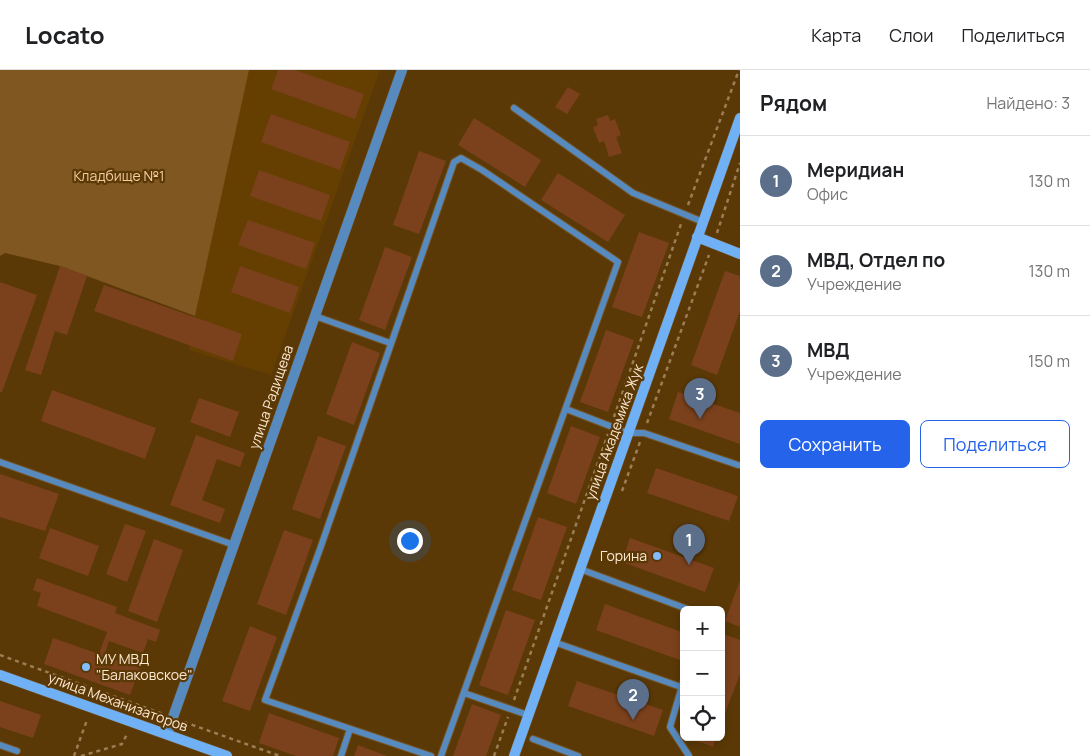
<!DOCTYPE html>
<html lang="ru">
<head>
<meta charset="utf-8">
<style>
  body { margin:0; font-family:Manrope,sans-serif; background:#f6f6f6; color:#202124 }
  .controls { position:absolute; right:15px; bottom:15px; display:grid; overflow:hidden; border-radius:8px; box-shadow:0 2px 8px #0003 }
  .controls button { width:45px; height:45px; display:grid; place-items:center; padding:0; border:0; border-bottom:1px solid #e0e0e0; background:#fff; color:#202124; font:25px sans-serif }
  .you { position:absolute; left:409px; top:470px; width:18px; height:18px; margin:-12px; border:4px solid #fff; border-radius:50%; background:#1a73e8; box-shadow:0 0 0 8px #1a73e833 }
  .badge { display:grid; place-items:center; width:32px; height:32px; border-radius:50%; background:#2563eb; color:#fff; font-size:16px; font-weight:700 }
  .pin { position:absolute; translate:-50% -41px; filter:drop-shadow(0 1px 2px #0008) }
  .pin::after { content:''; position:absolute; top:26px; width:18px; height:15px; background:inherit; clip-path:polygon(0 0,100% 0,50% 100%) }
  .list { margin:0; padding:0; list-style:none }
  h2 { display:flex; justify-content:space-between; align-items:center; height:65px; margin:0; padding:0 20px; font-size:21px }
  h2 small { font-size:16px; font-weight:400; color:#757577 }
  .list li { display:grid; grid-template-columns:32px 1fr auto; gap:15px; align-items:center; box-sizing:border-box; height:90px; padding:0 20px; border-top:1px solid #e0e0e0 }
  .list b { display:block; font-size:19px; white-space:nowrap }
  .list p { margin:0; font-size:16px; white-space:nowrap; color:#757577 }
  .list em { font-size:16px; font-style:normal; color:#757577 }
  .actions { display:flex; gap:10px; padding:15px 20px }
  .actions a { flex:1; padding:11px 0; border:1px solid #2563eb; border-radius:8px; text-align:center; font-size:18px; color:#2563eb }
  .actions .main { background:#2563eb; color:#fff }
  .icon { flex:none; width:28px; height:28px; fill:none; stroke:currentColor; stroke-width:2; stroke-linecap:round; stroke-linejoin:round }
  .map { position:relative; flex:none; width:740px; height:686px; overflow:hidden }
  header { display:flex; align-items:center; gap:30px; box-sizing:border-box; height:70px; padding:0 25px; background:#fff; border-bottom:1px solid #e0e0e0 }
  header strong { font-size:24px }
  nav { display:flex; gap:28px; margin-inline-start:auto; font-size:18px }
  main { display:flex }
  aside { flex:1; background:#fff }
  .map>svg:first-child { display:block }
  .built { fill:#653f02 }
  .green { fill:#805720 }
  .building { fill:#7b411c }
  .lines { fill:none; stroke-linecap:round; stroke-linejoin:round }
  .lane-casing { stroke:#755526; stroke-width:8 }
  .street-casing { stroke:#755526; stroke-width:11 }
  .secondary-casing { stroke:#755526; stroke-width:11 }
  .path { stroke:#9b7e56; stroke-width:2.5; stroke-dasharray:4 4; stroke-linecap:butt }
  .lane { stroke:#578abf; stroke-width:6 }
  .street { stroke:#578abf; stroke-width:10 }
  .secondary { stroke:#70b0f4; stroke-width:10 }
  .poi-dot { fill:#82bcfa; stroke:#5b3906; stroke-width:2 }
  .labels { text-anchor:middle; stroke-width:4.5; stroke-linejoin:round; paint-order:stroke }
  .park-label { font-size:14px; fill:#f4cc9e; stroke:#5b3906 }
  .street-label { font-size:14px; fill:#fde8d0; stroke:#5b3906 }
  .poi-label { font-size:14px; fill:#fde8d0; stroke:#5b3906; text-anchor:end }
</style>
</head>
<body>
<header>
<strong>Locato</strong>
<nav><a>Карта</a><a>Слои</a><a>Поделиться</a></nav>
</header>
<main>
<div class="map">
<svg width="740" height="686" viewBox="0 0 740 686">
  <rect width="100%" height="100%" fill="#5b3906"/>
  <path class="built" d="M249,0h131l-109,305 -82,-25 6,-34z"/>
  <path class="green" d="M0,0h249l-54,246 -135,-50 -55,-13 -5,3z"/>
  <path class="building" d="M278,0h17l69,24 -9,25 -84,-30z
    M568,17l12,7 -13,20 -12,-7z
    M271,44l79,28 -10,28 -79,-28z
    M608,45l2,6 5,-2 6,16 -5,2 6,16 -13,4 -5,-16 -5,2 -6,-16 5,-2 -2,-6z
    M474,48l67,42 -16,27 -67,-42z
    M419,81l27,10 -27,73 -26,-9z
    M259,100l71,25 -9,26 -71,-25z
    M558,103l67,42 -17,27 -67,-42z
    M248,150l67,23 -9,26 -68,-24z
    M639,162l30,11 -27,74 -30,-10z
    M385,177l27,10 -27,73 -26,-10z
    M60,196l27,10 -20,59 -12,-4 -14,44 -16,-5z
    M240,196l59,21 -9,26 -59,-21z
    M725,201l15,5v35l-23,64 -26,-10z
    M0,212l37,13 -35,97h-2z
    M104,215l138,49 -9,27 -139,-50z
    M606,260l28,10 -26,72 -28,-10z
    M352,272l28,11 -26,72 -28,-11z
    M52,320l104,38 -11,31 -104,-38z
    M678,322l62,21v31l-71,-25z
    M199,328l40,14 -9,25 -40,-15z
    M571,356l29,11 -24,67 -29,-11z
    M196,365l49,18 -5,14 -23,-8 -15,41 23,9 -5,14 -50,-18z
    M318,366l28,10 -26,73 -28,-10z
    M656,398l82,28 -9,25 -82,-28z
    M0,404l59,20 -14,37 -45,-14z
    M538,447l29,10 -26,73 -29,-10z
    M125,454l21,7 -19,51 -21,-8z
    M50,458l49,18 -11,30 -49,-18z
    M284,460l29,10 -27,75 -29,-11z
    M630,468l84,30 -9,24 -83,-30z
    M154,469l29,11 -26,72 -29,-11z
    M37,508l80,29 -2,6 45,17 -4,12 -8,-3 -5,14 -34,-12 -5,15 36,12 -10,27 -86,-31 9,-26 46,16 8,-22 -70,-26 4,-13 -8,-3z
    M740,510v47l-15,-6z
    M605,534l79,29v16l-4,11 -84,-30z
    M506,540l29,10 -27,75 -29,-10z
    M250,556l27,11 -27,74 -28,-10z
    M721,563l19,7v34l-19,50z
    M577,611l86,29 -9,26 -86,-30z
    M0,631l41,14 -8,23 -33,-11z
    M472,634l29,11 -15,41h-33z
    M269,643l70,25 -6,18h-37l-37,-13z
    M687,667h29l-3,10z
    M358,675l29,11h-33z"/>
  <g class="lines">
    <g class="lane-casing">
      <path id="lane" d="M514,38l119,85 70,29
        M315,246l75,27
        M566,339l62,24h16l94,32
        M0,392l234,83
        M580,499l110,41
        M554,572l127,45
        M684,609l-14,48 19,29
        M464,623l64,22
        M533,669l45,17
        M0,675l17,6
        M341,686l9,-27
        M431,686l-166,-56 55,-151 134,-387 7,-4 21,12 136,92 -177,494"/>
    </g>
    <g class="street-casing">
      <path id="street" d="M167,664l235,-664"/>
    </g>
    <g class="secondary-casing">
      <path id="secondary" d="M697,167l43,17
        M0,605l227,81
        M514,686l226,-638"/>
    </g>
    <path class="path" d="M688,135l51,-135
      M717,163l23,-70
      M614,347l67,-193
      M647,353l62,-168
      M622,421l18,-49
      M0,585l163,59
      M514,630l94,-266
      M184,652l96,34
      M74,686l13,-36
      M81,686l41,-12 5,-10
      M494,686l14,-39"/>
    <use href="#lane" class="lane"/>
    <use href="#street" class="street"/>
    <use href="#secondary" class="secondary"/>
  </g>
  <g class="poi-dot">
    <circle cx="657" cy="486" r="5"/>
    <circle cx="86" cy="597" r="5"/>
  </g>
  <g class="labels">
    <g class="park-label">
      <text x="119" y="111">Кладбище №1</text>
    </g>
    <g class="street-label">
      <text transform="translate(271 327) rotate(-71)" y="5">улица Радищева</text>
      <text transform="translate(614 362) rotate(-70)" y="5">улица Академика Жук</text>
      <text transform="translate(118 632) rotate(20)" y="5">улица Механизаторов</text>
    </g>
    <g class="poi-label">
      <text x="647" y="491">Горина</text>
      <text x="96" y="594" text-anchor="start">МУ МВД<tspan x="96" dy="16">"Балаковское"</tspan></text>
    </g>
  </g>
</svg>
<div class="controls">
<button>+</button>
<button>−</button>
<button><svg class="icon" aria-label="locate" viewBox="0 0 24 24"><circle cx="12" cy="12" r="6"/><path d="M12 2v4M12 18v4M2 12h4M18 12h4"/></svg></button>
</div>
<div class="you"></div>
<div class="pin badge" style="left:689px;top:495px;background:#5c6f8a">1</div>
<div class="pin badge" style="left:633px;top:650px;background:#5c6f8a">2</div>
<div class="pin badge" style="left:700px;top:349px;background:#5c6f8a">3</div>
</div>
<aside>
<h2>Рядом<small>Найдено: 3</small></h2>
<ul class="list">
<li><span class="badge" style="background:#5c6f8a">1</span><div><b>Меридиан</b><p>Офис</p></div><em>130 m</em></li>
<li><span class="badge" style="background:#5c6f8a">2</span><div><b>МВД, Отдел по</b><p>Учреждение</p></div><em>130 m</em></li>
<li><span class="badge" style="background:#5c6f8a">3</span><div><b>МВД</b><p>Учреждение</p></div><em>150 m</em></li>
</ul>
<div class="actions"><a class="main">Сохранить</a><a>Поделиться</a></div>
</aside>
</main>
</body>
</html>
